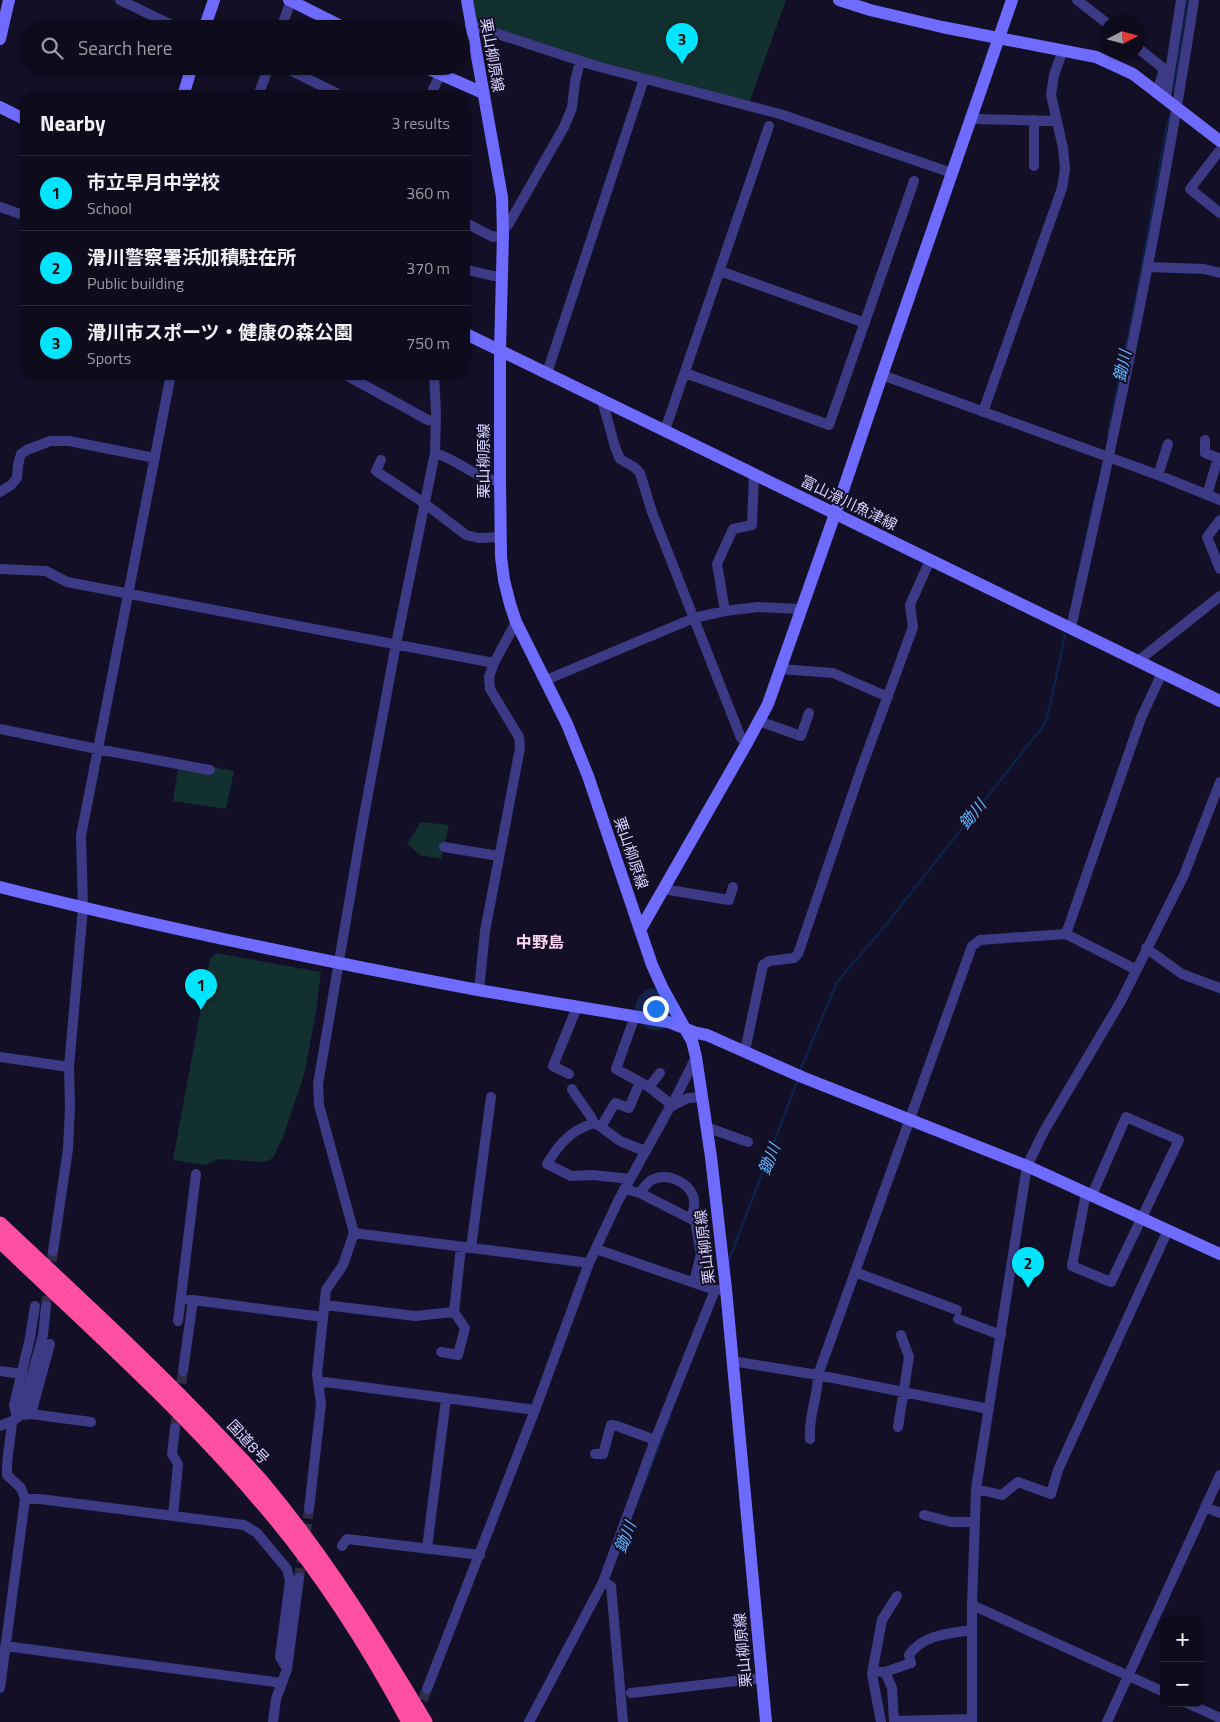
<!DOCTYPE html>
<html lang="en">
<head>
<meta charset="utf-8">
<style>
  body { margin:0; font-family:"Titillium Web","Noto Sans JP",sans-serif; background:#171425; color:#f1f3f6 }
  .controls { position:absolute; right:15px; bottom:15px; display:grid; overflow:hidden; border-radius:10px; box-shadow:0 1px 4px #0004 }
  .controls button { width:45px; height:45px; display:grid; place-items:center; padding:0; border:0; border-bottom:1px solid #2e2b3b; background:#0e0b1c; color:#f1f3f6; font:25px sans-serif }
  .compass { position:absolute; left:1100px; top:15px; width:45px; height:45px; border-radius:50%; background:#0e0b1c; box-shadow:0 1px 4px #0004; rotate:84deg }
  .you { position:absolute; left:655px; top:1008px; width:18px; height:18px; margin:-12px; border:4px solid #fff; border-radius:50%; background:#1a73e8; box-shadow:0 0 0 8px #1a73e833 }
  .badge { display:grid; place-items:center; width:32px; height:32px; border-radius:50%; background:#00e5ff; color:#111; font-size:16px; font-weight:700 }
  .pin { position:absolute; translate:-50% -41px; filter:drop-shadow(0 1px 2px #0008) }
  .pin::after { content:''; position:absolute; top:26px; width:18px; height:15px; background:inherit; clip-path:polygon(0 0,100% 0,50% 100%) }
  .list { margin:0; padding:0; list-style:none }
  h2 { display:flex; justify-content:space-between; align-items:center; height:65px; margin:0; padding:0 20px; font-size:21px }
  h2 small { font-size:16px; font-weight:400; color:#9b9ba3 }
  .list li { display:grid; grid-template-columns:32px 1fr auto; gap:15px; align-items:center; box-sizing:border-box; height:75px; padding:0 20px; border-top:1px solid #2e2b3b }
  .list b { display:block; font-size:19px; white-space:nowrap }
  .list p { margin:0; font-size:16px; white-space:nowrap; color:#9b9ba3 }
  .list em { font-size:16px; font-style:normal; color:#9b9ba3 }
  .icon { flex:none; width:28px; height:28px; fill:none; stroke:currentColor; stroke-width:2; stroke-linecap:round; stroke-linejoin:round }
  .map { position:relative; flex:none; width:1220px; height:1722px; overflow:hidden }
  .search { position:absolute; background:#0e0b1c; box-shadow:0 1px 4px #0004; left:20px; top:20px; width:450px; height:55px; display:flex; align-items:center; gap:12px; box-sizing:border-box; padding:0 18px; border-radius:28px; color:#9b9ba3; font-size:19px }
  .panel { position:absolute; background:#0e0b1c; box-shadow:0 1px 4px #0004; left:20px; top:90px; width:450px; height:290px; border-radius:20px }
  .map>svg:first-child { display:block }
  .green { fill:#12302f }
  .lines { fill:none; stroke-linecap:round; stroke-linejoin:round }
  .stream { stroke:#0c2248; stroke-width:2.5 }
  .street-tunnel { stroke:#312d47; stroke-width:10; stroke-dasharray:10 5; stroke-linecap:butt }
  .street { stroke:#3d3a85; stroke-width:10 }
  .secondary { stroke:#6f6bff; stroke-width:12 }
  .highway { stroke:#ff4fa3; stroke-width:15 }
  .labels { text-anchor:middle; stroke-width:4; stroke-linejoin:round; paint-order:stroke }
  .street-label { font-size:15px; fill:#d9d4ff; stroke:#130f26 }
  .water-label { font-size:16px; font-style:italic; fill:#62b6ff; stroke:#130f26 }
  .neighbourhood-label { font-size:16px; font-weight:bold; fill:#ffd6f0; stroke:#130f26 }
</style>
</head>
<body>
<div class="map">
<svg width="1220" height="1722" viewBox="0 0 1220 1722">
  <rect width="100%" height="100%" fill="#130f26"/>
  <path class="green" d="M467,0h319l-38,106 -278,-81z
    M181,761l53,10 -8,38 -53,-8 5,-33z
    M421,822l28,3 -8,34 -21,-4 -13,-11z
    M216,953l105,19 -5,40 -12,63 -21,62 -10,21 -8,4 -46,-3 -14,6 -32,-5 37,-201z"/>
  <g class="lines">
    <path class="stream" d="M1174,91l13,-91
      M1108,434l30,-146 28,-158 4,-14
      M1074,593l22,-100
      M800,1071l37,-89 47,-55 160,-202 5,-15 16,-75
      M728,1263l70,-184
      M633,1513l37,-97"/>
    <path class="street-tunnel" d="M46,1306l7,-55
      M175,1428l8,-57
      M299,1578l10,-69
      M417,1714l10,-25"/>
    <path class="street" d="M120,0l60,29
      M1077,0l31,24
      M470,25l126,41 184,48 172,59
      M281,29l10,-29
      M1138,48l26,21 -7,23
      M282,66l60,30
      M258,96l11,-30
      M430,96l10,-21
      M1166,98l15,-98
      M971,119l86,2
      M1220,150l-30,39 30,24
      M1034,166v-46
      M0,207l26,9
      M464,222l29,15 10,-2
      M503,229l5,-4 56,-98 8,-19 3,-26 5,-21
      M1149,267l55,2 16,4
      M464,269l29,7h9
      M720,271l145,52
      M547,373l97,-294
      M685,373l144,52 85,-244
      M344,374l84,46 8,2
      M882,375l276,100 62,25
      M602,400l13,47 5,12 14,8 6,6 12,39 89,226 6,5
      M983,412l79,-224 3,-19 -2,-21 -12,-53 3,-20 9,-25
      M665,430l104,-304
      M1205,440v13l13,5 -11,37
      M435,453c22,6 42,27 65,28
      M381,460l-5,11 48,32 42,32 13,3 22,-1
      M1158,475l10,-31
      M0,492l11,-7 6,-7 1,-13 3,-11 6,-4 23,-9h19l86,17
      M1220,520l-13,17 13,32
      M0,569l46,2 21,11 427,81
      M725,611l-8,-47 16,-35 19,-4 2,-51
      M1071,628c47,-208 91,-417 123,-628
      M1138,661l82,-65
      M780,669l53,4 55,24
      M546,680l148,-62 31,-7 33,-4 43,2
      M759,721l42,15 8,-23
      M0,729l97,20 113,21
      M444,847l55,9
      M663,889l66,11 4,-13
      M1066,934l75,-216 21,-45
      M1146,948l36,26 38,14
      M479,990l6,-59 35,-183 -1,-11 -29,-48 -1,-12 5,-14 22,-41
      M635,1016l-19,53 24,13
      M745,1051l18,-86 6,-4 25,-3 4,-4 62,-182 53,-145 -3,-22 20,-45
      M0,1057l69,10
      M660,1073l-11,14 23,18 24,-48
      M569,1074l-16,-8 24,-59
      M572,1089c5,10 19,25 22,34
      M601,1127l-7,-4c-23,7 -35,21 -47,41l24,12 22,-1 37,4
      M706,1127l42,15
      M645,1151l-25,-10 -19,-14 14,-24 14,5 11,-26 9,5
      M624,1189l16,4 55,28 6,33 -7,28
      M640,1193c4,-5 7,-12 14,-14 14,-6 34,3 39,17 3,7 0,16 -2,23
      M1086,1193l-14,73 39,16 68,-142 -53,-23 -34,78
      M354,1233l235,30
      M471,1248l20,-151
      M596,1249l119,41h5
      M53,1251l15,-102 2,-42 -1,-40 14,-159 -2,-72 90,-462
      M855,1272l102,38
      M193,1300l130,17
      M325,1305l90,11 39,-4
      M958,1319l43,16
      M178,1321l18,-147
      M441,1352l17,3 7,-27 -11,-16 7,-65
      M732,1361l86,14 171,34
      M0,1371l22,3
      M183,1371l10,-71h-5
      M319,1386l6,-4 210,28 54,-147 29,-62 52,-94 18,-9 14,-1
      M31,1414l60,8
      M21,1415l10,-1 19,-70
      M17,1418l-3,-13 16,-67 5,-32
      M0,1426l12,-5 9,-6 22,-80 3,-29
      M898,1427l11,-70 -8,-22
      M810,1439c-2,-22 8,-42 8,-64l154,-429 8,-6 86,-6 69,35
      M595,1454h8l8,-29 6,1 38,14 60,-150
      M976,1489l26,6 16,-13 33,12 7,-24 110,-240
      M25,1499h15l204,26 13,8 30,36 3,12 -10,76 7,12
      M1205,1507l15,6
      M309,1509l12,-105 -4,-30 9,-84 17,-25 11,-32 -35,-128 -1,-21 45,-263 33,-177 39,-191 1,-40 -2,-39
      M924,1515l27,7h24
      M173,1516l5,-52 -6,-10 3,-26
      M342,1546l5,-7 133,16
      M427,1548l19,-149
      M972,1605l192,87
      M5,1646l277,37
      M880,1672h5l26,-9 -2,-8c13,-20 41,-22 63,-25
      M885,1672l7,16 2,33 78,-2
      M0,1688l25,-189 -4,-11 -14,-13c-1,-18 4,-35 5,-54
      M427,1689l108,-279
      M631,1693l131,-15
      M1187,1703l33,15
      M273,1722l3,-23 11,-30 12,-91
      M529,1722l74,-140
      M623,1722l-12,-136 -8,-4 52,-142
      M881,1722l-9,-48 10,-54 15,-24
      M972,1722v-117l4,-116 51,-323 17,-35 77,-130 63,-126 36,-93
      M1107,1722l113,-247"/>
    <path class="secondary" d="M289,0l58,29
      M467,0l35,197 1,38 -3,115v131l1,76 3,23 6,24 6,18 51,102 21,52 64,189 11,24 29,52 4,16 15,100 15,132 40,433
      M839,0l31,10 72,17 154,30 37,17 87,67
      M204,29l10,-29
      M0,39l9,-39
      M422,66l61,27
      M183,96l9,-30
      M0,107l26,13
      M464,333l756,368
      M0,887c158,40 318,73 478,103 63,11 127,21 190,32l29,11 10,2 95,42 225,89 193,88
      M640,930l107,-187 21,-39 67,-190 47,-139 130,-375"/>
    <path class="highway" d="M0,1224c73,69 148,137 217,210 15,16 30,31 44,47 63,75 114,157 164,241
      M0,1241c87,83 178,164 257,256 60,68 109,145 152,225"/>
  </g>
  <g class="labels">
    <g class="street-label">
      <text transform="translate(492 55) rotate(80)" y="5">栗山柳原線</text>
      <text transform="translate(484 461) rotate(-90)" y="5">栗山柳原線</text>
      <text transform="translate(849 503) rotate(26)" y="5">富山滑川魚津線</text>
      <text transform="translate(631 853) rotate(71)" y="5">栗山柳原線</text>
      <text transform="translate(705 1247) rotate(-97)" y="5">栗山柳原線</text>
      <text transform="translate(248 1442) rotate(47)" y="5">国道8号</text>
      <text transform="translate(743 1650) rotate(-95)" y="5">栗山柳原線</text>
    </g>
    <g class="water-label">
      <text transform="translate(1122 366) rotate(-79)" y="6">鋤川</text>
      <text transform="translate(972 814) rotate(-51)" y="6">鋤川</text>
      <text transform="translate(769 1159) rotate(-69)" y="6">鋤川</text>
      <text transform="translate(625 1537) rotate(-69)" y="6">鋤川</text>
    </g>
    <g class="neighbourhood-label">
      <text x="540" y="948">中野島</text>
    </g>
  </g>
</svg>
<div class="controls">
<button>+</button>
<button>−</button>
</div>
<svg class="compass" viewBox="-18 -18 36 36"><path d="M0-13l5 13h-10z" fill="#e53935"/><path d="M0 13l5-13h-10z" fill="#9b9ba3"/></svg>
<div class="you"></div>
<div class="pin badge" style="left:201px;top:1010px">1</div>
<div class="pin badge" style="left:1028px;top:1288px">2</div>
<div class="pin badge" style="left:682px;top:64px">3</div>
<div class="search"><svg class="icon" aria-label="search" viewBox="0 0 24 24"><circle cx="10" cy="10" r="6"/><path d="M15 15l6 6"/></svg>Search here</div>
<section class="panel">
<h2>Nearby<small>3 results</small></h2>
<ul class="list">
<li><span class="badge">1</span><div><b>市立早月中学校</b><p>School</p></div><em>360 m</em></li>
<li><span class="badge">2</span><div><b>滑川警察署浜加積駐在所</b><p>Public building</p></div><em>370 m</em></li>
<li><span class="badge">3</span><div><b>滑川市スポーツ・健康の森公園</b><p>Sports</p></div><em>750 m</em></li>
</ul>
</section>
</div>
</body>
</html>
